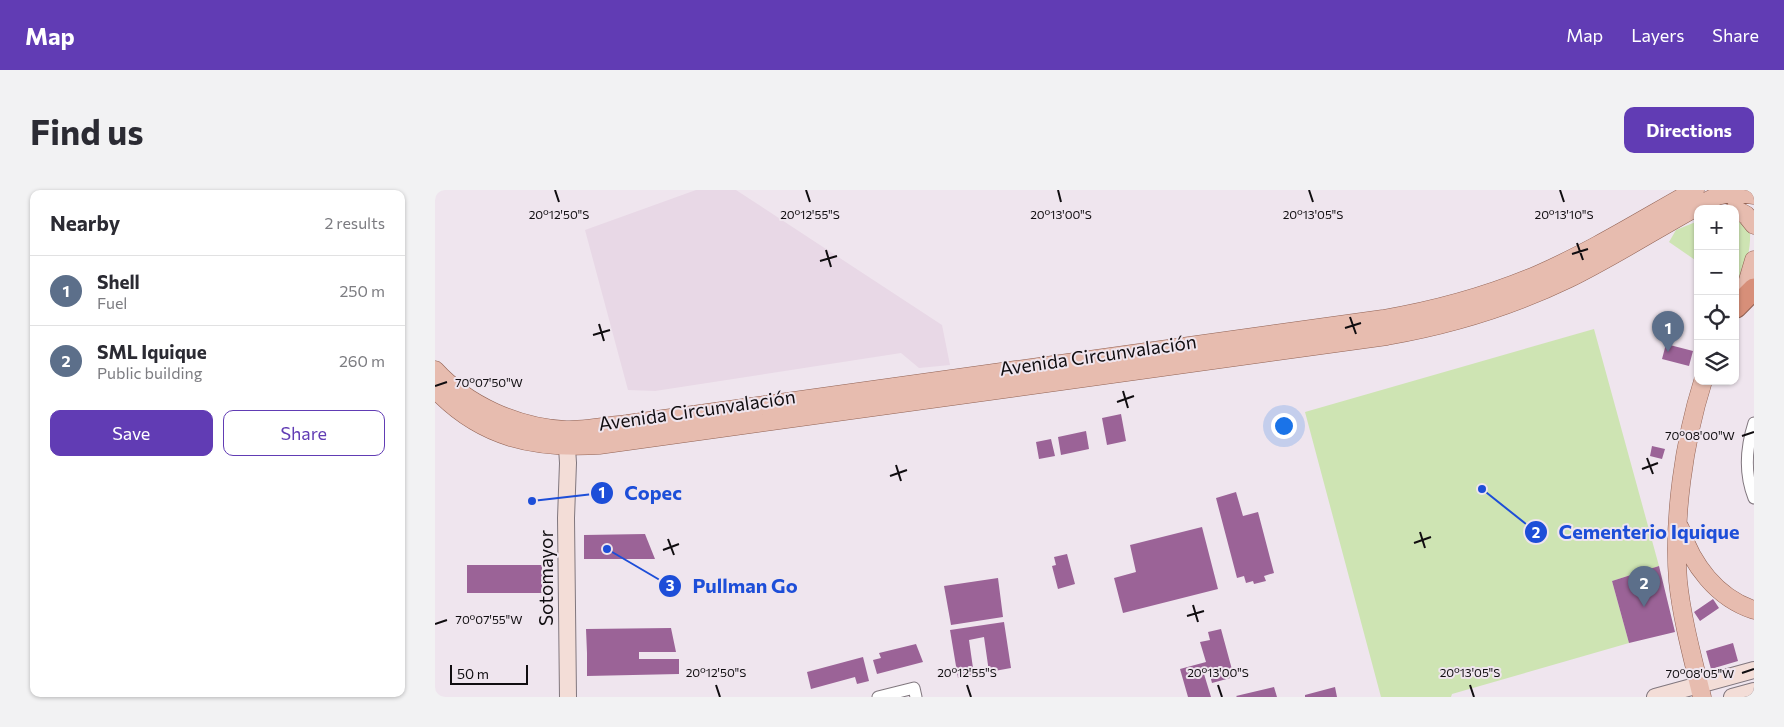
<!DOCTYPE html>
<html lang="en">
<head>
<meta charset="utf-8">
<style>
  body { margin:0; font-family:Commissioner,sans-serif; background:#f2f2f3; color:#2b2b33 }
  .controls { position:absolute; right:15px; top:15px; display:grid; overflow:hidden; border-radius:10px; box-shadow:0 1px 4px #0004 }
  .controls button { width:45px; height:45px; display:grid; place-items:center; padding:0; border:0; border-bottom:1px solid #e1e1e2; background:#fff; color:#2b2b33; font:25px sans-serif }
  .scale { position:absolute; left:15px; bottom:12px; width:78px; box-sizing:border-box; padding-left:5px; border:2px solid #100d10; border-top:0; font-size:14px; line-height:18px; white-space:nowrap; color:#100d10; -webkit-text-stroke:4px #efe5ee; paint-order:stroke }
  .you { position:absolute; left:848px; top:235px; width:18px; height:18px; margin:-12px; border:4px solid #fff; border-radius:50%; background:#1a73e8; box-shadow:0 0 0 8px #1a73e833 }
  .badge { display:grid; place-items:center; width:32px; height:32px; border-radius:50%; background:#613cb4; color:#fff; font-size:16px; font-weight:700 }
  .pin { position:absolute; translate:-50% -41px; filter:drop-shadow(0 1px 2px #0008) }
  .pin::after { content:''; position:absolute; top:26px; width:18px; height:15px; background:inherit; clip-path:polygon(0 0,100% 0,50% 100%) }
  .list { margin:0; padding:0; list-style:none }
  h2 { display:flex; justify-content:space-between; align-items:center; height:65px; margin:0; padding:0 20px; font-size:21px }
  h2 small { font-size:16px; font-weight:400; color:#7c7c81 }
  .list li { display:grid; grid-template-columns:32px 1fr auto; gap:15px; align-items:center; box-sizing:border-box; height:70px; padding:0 20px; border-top:1px solid #e1e1e2 }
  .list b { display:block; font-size:19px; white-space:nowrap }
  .list p { margin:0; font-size:16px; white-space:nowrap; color:#7c7c81 }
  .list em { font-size:16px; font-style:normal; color:#7c7c81 }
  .actions { display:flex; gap:10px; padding:15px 20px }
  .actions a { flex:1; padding:11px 0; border:1px solid #613cb4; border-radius:10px; text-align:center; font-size:18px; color:#613cb4 }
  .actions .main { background:#613cb4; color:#fff }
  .icon { flex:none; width:28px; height:28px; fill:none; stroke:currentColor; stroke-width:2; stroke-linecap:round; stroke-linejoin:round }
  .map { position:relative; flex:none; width:1319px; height:507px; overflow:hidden; border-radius:10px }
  header { display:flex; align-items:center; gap:30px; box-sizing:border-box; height:70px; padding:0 25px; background:#613cb4; color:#fff }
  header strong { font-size:24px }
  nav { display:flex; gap:28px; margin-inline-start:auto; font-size:18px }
  .intro { display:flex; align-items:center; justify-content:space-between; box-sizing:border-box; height:120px; padding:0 30px }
  h1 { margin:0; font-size:35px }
  .button { padding:12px 22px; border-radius:10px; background:#613cb4; color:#fff; font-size:18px; font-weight:700 }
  main { display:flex; gap:30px; padding:0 30px }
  aside { flex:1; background:#fff; border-radius:10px; box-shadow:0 1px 4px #0004 }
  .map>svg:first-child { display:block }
  .built { fill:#e8d8e6 }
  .green { fill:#cee4b3 }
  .building { fill:#9b6397 }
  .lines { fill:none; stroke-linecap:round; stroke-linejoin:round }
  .street-casing { stroke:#80777e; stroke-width:13 }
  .secondary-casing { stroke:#80777e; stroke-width:18 }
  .primary-casing { stroke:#916254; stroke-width:19 }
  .highway-casing { stroke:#916254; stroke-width:23 }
  .street { stroke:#fff; stroke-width:11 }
  .secondary { stroke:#f3ddd7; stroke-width:16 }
  .primary { stroke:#e7bcaf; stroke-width:18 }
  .highway { stroke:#d78f79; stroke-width:21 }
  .ticks { fill:none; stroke:#100d10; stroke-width:2 }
  .labels { text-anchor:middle; stroke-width:4; stroke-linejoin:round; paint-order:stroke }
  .street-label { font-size:19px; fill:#100d10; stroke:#efe5ee }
  .ticks-label { font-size:12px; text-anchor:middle; fill:#100d10; stroke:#efe5ee; stroke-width:4; stroke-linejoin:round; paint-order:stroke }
  .leader { fill:none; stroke:#1d4ed8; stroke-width:2 }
  .callout-dot { fill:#1d4ed8; stroke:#efe5ee; stroke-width:2 }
  .mark-label { font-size:15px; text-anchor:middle; font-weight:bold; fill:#fff }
  .callout-label { font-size:20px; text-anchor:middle; font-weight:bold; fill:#1d4ed8; stroke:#efe5ee; stroke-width:4; stroke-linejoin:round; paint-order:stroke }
</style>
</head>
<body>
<header>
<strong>Map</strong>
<nav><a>Map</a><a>Layers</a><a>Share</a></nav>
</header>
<div class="intro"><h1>Find us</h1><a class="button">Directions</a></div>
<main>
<aside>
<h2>Nearby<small>2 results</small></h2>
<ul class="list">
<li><span class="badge" style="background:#5c6f8a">1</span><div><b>Shell</b><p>Fuel</p></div><em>250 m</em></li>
<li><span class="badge" style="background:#5c6f8a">2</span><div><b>SML Iquique</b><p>Public building</p></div><em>260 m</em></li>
</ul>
<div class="actions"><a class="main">Save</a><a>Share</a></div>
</aside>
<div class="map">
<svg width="1319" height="507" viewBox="0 0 1319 507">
  <rect width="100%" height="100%" fill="#efe5ee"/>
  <path class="built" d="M261,0h40l206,135 8,40 -31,3 -18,-15 -246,38 -27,-1 -43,-160z"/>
  <path class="green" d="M1300,24l15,16c1,22 -4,37 -15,56z
    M1263,31v41l-29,-20 7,-12z
    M1159,139l65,237 -47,15 17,62 -177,51 -1,3h-70l-76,-285z"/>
  <path class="building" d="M1231,154l27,7 -4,15 -27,-7z
    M686,224l5,27 -19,4 -5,-27z
    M651,241l3,18 -28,6 -3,-18z
    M616,249l4,17 -16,3 -3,-17z
    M1217,256l13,3 -3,10 -12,-3z
    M801,302l7,24 15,-4 16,61 -10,3 2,5 -12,3 -1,-3 -7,2 -2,-7 -7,2 -21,-80z
    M767,337l16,62 -95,24 -9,-35 22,-6 -6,-27z
    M210,344l10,25h-71v-24z
    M632,364l8,30 -17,5 -6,-23 4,-1 -2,-8z
    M32,375h75v28h-75z
    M1224,376l16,66 -46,11 -17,-62z
    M563,388l5,39 -52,8 -7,-39z
    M1278,409l6,9 -19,13 -6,-9z
    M569,432l7,46 -22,4 -5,-35 -15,3 5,35 -16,3 -8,-48z
    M236,438l5,24h-37v7h40v15l-92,2v-23h24h-24l-1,-24z
    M786,439l13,48 -22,6 -3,-11 -5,2 7,23h-23l-8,-28 26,-7 -6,-20 10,-2 -2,-8z
    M1298,453l5,18 -27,8 -5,-18z
    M481,454l7,18 -46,12 -4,-14 8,-2 -2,-5z
    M428,467l6,24 -12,3 -2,-7 -44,12 -4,-17z
    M839,497l3,10h-40l-1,-1z
    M900,497l2,10h-32v-2z"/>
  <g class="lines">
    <g class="street-casing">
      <path id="street" d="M1319,233c-8,25 -10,50 0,75
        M443,507l36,-9 2,9"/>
    </g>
    <g class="secondary-casing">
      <path id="secondary" d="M131,242l2,31 -2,55 2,179
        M1220,507l99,-27
        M1297,507l22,-6"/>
    </g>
    <g class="primary-casing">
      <path id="primary" d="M1300,19l11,6 8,10
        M1304,111l7,-14 8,-27
        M0,180c32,35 83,58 131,60 20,0 41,-4 61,-6l756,-105c53,-9 104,-23 154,-44 55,-24 106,-56 158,-85
        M0,199c46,49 99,60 164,56l788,-109c63,-11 123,-29 181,-57 51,-25 99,-57 149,-83l16,-4 21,3
        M1245,338c12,37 37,70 74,82
        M1267,507c-9,-38 -20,-77 -24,-116 -5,-62 6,-140 25,-200"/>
    </g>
    <g class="highway-casing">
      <path id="highway" d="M1301,117l18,-18"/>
    </g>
    <use href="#street" class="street"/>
    <use href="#secondary" class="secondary"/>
    <use href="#primary" class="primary"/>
    <use href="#highway" class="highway"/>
  </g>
  <path class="ticks" d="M120,0l4,12M371,0l4,12M623,0l3,12M874,0l4,12M1125,0l4,12M1142,53l6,17M391,60l5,17M1137,64l16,-5M385,71l17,-5M915,127l6,17M164,134l5,17M910,138l16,-5M158,145l17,-5M0,196l12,-4M688,201l5,17M682,212l17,-6M1307,246l12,-4M1212,268l6,16M461,275l5,16M1207,279l16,-6M455,286l17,-6M985,342l5,16M233,349l6,16M979,353l17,-6M228,360l16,-6M758,415l5,17M752,426l17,-5M0,434l12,-4M1307,483l12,-4M281,495l4,12M532,495l4,12M783,495l4,12M1035,495l4,12"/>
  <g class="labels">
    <g class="street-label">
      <text transform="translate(663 165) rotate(-8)" y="7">Avenida Circunvalación</text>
      <text transform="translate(262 220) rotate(-8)" y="7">Avenida Circunvalación</text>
      <text transform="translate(111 388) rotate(-90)" y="7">Sotomayor</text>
    </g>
  </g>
  <g class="ticks-label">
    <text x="124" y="29">20°12'50"S</text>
    <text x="375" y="29">20°12'55"S</text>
    <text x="626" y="29">20°13'00"S</text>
    <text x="878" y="29">20°13'05"S</text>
    <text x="1129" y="29">20°13'10"S</text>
    <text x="54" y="197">70°07'50"W</text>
    <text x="1265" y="250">70°08'00"W</text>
    <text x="54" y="434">70°07'55"W</text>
    <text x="281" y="487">20°12'50"S</text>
    <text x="532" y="487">20°12'55"S</text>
    <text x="783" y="487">20°13'00"S</text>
    <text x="1035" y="487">20°13'05"S</text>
    <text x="1265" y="488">70°08'05"W</text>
  </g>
  <path class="leader" d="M97 311L167 303M1047 299L1101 342M172 359L235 396"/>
  <g class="callout-dot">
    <circle cx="97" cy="311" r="5"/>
    <circle cx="1047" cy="299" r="5"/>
    <circle cx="172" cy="359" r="5"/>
    <circle cx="167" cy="303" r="12"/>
    <circle cx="1101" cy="342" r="12"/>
    <circle cx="235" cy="396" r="12"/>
  </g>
  <g class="mark-label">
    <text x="167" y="308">1</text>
    <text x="1101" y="348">2</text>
    <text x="235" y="401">3</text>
  </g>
  <g class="callout-label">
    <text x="218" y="310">Copec</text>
    <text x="1214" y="349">Cementerio Iquique</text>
    <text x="310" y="403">Pullman Go</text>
  </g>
</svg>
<div class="controls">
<button>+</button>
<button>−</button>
<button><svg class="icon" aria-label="locate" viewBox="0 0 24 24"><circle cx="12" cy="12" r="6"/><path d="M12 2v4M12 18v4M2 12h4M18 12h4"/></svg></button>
<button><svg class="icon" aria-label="layers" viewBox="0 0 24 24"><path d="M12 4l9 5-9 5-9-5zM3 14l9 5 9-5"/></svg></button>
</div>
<div class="scale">50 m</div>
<div class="you"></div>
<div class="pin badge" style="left:1233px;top:162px;background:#5c6f8a">1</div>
<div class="pin badge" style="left:1209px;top:417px;background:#5c6f8a">2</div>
</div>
</main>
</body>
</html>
